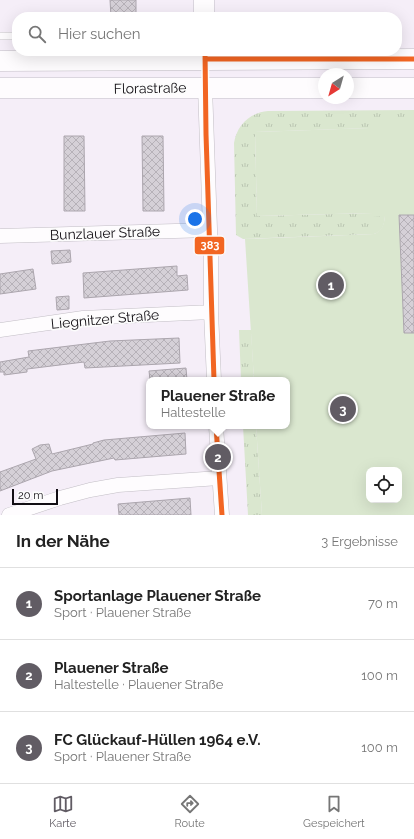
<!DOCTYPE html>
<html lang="de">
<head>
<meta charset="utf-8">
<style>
  body { margin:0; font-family:Raleway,sans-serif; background:#f2f2f2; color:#222 }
  .controls { position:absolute; right:12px; bottom:12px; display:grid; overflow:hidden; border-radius:8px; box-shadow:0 4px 16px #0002 }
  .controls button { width:36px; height:36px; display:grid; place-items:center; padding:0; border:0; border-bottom:1px solid #e0e0e0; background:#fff; color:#222; font:20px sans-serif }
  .compass { position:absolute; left:318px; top:68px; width:36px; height:36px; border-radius:50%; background:#fff; box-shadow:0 4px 16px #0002; rotate:217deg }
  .scale { position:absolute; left:12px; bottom:10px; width:46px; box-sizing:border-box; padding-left:4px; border:2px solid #120e14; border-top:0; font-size:11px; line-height:14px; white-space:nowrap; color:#120e14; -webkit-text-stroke:3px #fcfcfc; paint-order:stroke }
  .you { position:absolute; left:195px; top:219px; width:14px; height:14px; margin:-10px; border:3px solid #fff; border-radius:50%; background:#1a73e8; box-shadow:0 0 0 6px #1a73e833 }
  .badge { display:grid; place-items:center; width:26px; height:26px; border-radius:50%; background:#615c64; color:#fff; font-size:13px; font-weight:700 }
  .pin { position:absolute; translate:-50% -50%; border:2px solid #fff; box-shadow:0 1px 4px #0006 }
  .popup { position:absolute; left:146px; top:377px; width:144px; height:52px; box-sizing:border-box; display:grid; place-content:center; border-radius:8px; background:#fff; filter:drop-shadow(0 1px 3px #0005); font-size:13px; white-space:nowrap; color:#767676 }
  .popup b { font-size:15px; color:#222 }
  .popup::after { content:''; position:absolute; left:50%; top:100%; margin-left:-8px; border:8px solid transparent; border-top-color:#fff }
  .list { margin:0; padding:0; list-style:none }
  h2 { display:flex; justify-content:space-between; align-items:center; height:52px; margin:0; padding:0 16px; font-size:17px }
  h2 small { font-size:13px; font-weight:400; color:#767676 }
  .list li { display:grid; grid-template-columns:26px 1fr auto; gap:12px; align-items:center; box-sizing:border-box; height:72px; padding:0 16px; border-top:1px solid #e0e0e0 }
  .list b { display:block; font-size:15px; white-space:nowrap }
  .list p { margin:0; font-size:13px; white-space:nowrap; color:#767676 }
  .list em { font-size:13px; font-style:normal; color:#767676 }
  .icon { flex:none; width:22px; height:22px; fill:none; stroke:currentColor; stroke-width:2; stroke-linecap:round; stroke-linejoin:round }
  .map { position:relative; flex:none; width:414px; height:515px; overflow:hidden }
  .search { position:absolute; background:#fff; box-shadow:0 4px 16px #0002; left:12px; right:12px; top:12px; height:44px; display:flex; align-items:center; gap:10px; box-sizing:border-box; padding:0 14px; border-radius:16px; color:#767676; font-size:15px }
  .sheet { height:268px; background:#fff }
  nav { display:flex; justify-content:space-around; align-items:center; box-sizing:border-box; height:56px; border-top:1px solid #e0e0e0; background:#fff; font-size:11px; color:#767676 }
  nav a { display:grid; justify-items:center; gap:2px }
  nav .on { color:#615c64 }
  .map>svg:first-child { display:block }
  .grass { fill:url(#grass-tufts) }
  .garden { fill:#dae7cf; fill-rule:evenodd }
  .building { fill:url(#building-cross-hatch); stroke:#aca6ae }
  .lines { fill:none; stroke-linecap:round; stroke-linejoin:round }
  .lane-casing { stroke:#c2bec5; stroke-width:8 }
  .street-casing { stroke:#c2bec5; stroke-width:15 }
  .secondary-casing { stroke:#c2bec5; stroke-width:21 }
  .lane { stroke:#fefcfe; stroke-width:7 }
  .street { stroke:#fefcfe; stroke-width:14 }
  .secondary { stroke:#fefcfe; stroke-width:20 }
  .bus-1-casing { stroke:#fcfcfc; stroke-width:8 }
  .bus-1 { stroke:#f26522; stroke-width:5 }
  .labels { text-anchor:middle; stroke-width:3.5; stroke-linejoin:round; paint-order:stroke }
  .street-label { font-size:14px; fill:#120e14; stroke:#fcfcfc }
  .line-badge { stroke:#fcfcfc; stroke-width:1.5 }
  .badge-label { font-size:11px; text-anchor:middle; font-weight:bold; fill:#fff }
</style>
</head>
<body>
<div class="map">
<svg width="414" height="515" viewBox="0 0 414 515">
  <defs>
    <pattern id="grass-tufts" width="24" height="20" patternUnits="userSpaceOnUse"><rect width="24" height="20" fill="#dae7cf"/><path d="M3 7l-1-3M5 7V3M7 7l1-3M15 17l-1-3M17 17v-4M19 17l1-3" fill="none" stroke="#bac5b1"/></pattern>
    <pattern id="building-cross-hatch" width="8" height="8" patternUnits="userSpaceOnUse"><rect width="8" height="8" fill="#d5d0d7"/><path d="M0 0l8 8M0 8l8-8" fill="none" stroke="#b6b1b8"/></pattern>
  </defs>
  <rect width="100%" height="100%" fill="#f5eef8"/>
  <path class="grass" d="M414,110v7h-44v11l-115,4 2,84 116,-3 12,3c-1,9 -2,15 -11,18l-131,5 -7,-4 -2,-92c3,-18 15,-30 34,-32z
    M239,330h12l3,50h-13z
    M243,426h13l6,89h-14z"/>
  <path class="garden" d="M370,117h44v398h-152l-6,-89h31v-46h-33l-9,-141 129,-5c8,-3 10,-9 11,-18l-12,1 -1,-4 -115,3 -2,-84 114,-4zM369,470h30v30h-30z"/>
  <path class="building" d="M110,0h26v17h-25z
    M64,136h20l1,75h-21z
    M142,136h21l1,75h-21z
    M399,215h15v118h-10z
    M70,250l1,12 -19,2 -1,-13z
    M177,266v10l10,-1 1,15 -104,8 -1,-25z
    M33,269l3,20 -36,5v-20z
    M69,296v13l-12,1 -1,-13z
    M179,338l1,25 -95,5 -1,-6 -57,7v3l-23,3v-3h-4v-10l29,-5 -1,-6 82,-10z
    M186,368l1,12h-37l-1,-9z
    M185,433l1,21 -71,6 -1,-2 -62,13 -52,20v-19l36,-13 -4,-10 8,-4 9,-1 3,10 41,-10v-1l11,-3z
    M190,498l1,17h-72l-1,-11z"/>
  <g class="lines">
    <g class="lane-casing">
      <path id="lane" d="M0,36h17"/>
    </g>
    <g class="street-casing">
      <path id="street" d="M205,87l6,170v55l3,68
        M0,236l210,-6
        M0,330l83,-12 128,-6
        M216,426l6,89
        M9,515l51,-17 30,-8 28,-5 101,-7"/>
    </g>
    <g class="secondary-casing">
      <path id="secondary" d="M204,0v17
        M0,61l414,-2
        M0,88h324
        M348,88h66"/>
    </g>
    <use href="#lane" class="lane"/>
    <use href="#street" class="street"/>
    <use href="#secondary" class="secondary"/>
    <g class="bus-1-casing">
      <path id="bus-1" d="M205,51l1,83 8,246
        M205,59h209
        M216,426l6,89"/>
    </g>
    <use href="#bus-1" class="bus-1"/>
  </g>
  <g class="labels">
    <g class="street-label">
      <text transform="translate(150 88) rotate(-1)" y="5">Florastraße</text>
      <text transform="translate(105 233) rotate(-2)" y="5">Bunzlauer Straße</text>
      <text transform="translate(105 319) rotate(-5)" y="5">Liegnitzer Straße</text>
    </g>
  </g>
  <rect class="line-badge" x="194" y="236" width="31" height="19" rx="4" fill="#f26522"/>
  <g class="badge-label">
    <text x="210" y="249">383</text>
  </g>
</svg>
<div class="controls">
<button><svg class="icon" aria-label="locate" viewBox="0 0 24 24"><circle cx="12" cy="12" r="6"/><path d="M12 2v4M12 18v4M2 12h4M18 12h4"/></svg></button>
</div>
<svg class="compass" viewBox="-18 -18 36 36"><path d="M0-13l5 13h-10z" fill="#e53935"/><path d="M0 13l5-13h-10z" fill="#767676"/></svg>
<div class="scale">20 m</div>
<div class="you"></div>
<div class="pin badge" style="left:331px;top:285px">1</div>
<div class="pin badge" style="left:218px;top:457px">2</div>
<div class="popup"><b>Plauener Straße</b>Haltestelle</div>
<div class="pin badge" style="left:343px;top:409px">3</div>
<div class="search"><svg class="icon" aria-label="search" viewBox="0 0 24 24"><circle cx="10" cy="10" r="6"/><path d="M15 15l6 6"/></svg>Hier suchen</div>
</div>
<section class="sheet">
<h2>In der Nähe<small>3 Ergebnisse</small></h2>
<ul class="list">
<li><span class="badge">1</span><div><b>Sportanlage Plauener Straße</b><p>Sport · Plauener Straße</p></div><em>70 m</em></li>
<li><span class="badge">2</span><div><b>Plauener Straße</b><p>Haltestelle · Plauener Straße</p></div><em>100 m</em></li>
<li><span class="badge">3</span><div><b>FC Glückauf-Hüllen 1964 e.V.</b><p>Sport · Plauener Straße</p></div><em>100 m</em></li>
</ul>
</section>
<nav>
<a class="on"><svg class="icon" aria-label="map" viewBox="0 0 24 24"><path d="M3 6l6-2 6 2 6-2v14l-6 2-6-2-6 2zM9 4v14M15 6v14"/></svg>Karte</a>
<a><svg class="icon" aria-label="directions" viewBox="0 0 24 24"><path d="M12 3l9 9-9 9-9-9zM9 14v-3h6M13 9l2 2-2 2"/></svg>Route</a>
<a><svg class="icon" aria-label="saved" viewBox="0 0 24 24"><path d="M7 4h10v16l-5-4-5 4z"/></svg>Gespeichert</a>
</nav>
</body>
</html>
